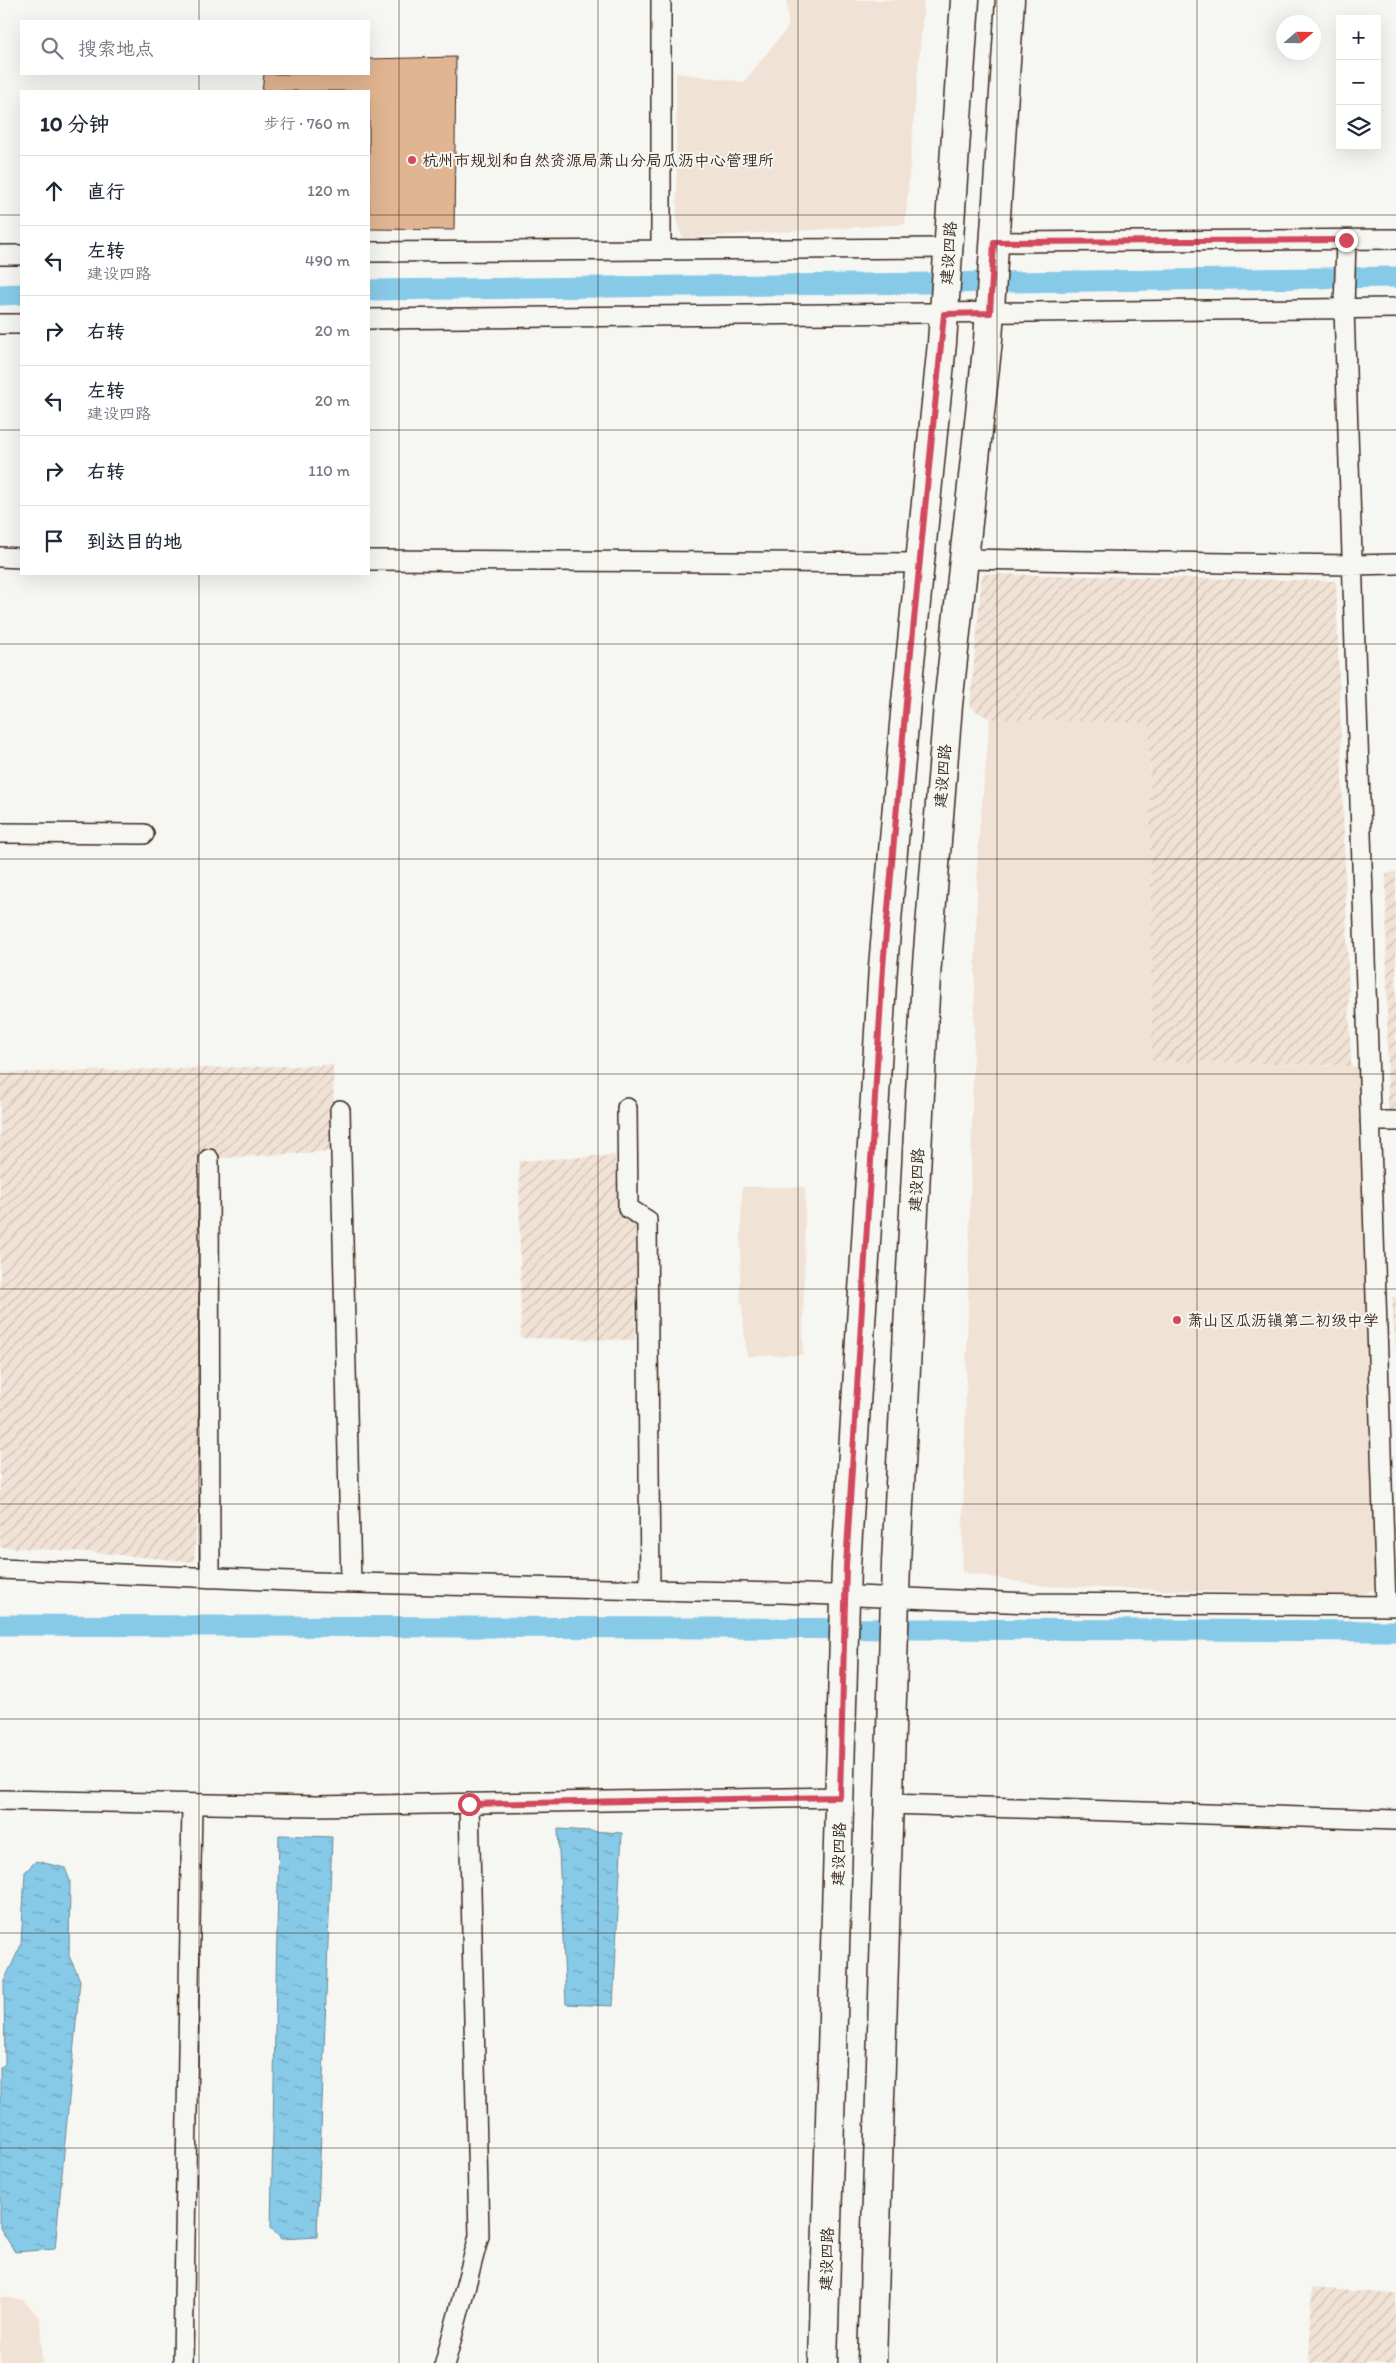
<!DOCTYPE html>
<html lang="zh">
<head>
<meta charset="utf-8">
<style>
  body { margin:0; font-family:Itim,"LXGW WenKai TC",sans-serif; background:#f2f2f3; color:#1f2937 }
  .controls { position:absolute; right:15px; top:15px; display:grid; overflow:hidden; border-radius:0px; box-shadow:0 5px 20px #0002 }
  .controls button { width:45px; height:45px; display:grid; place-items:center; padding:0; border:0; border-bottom:1px solid #e0e1e3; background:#fff; color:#1f2937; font:25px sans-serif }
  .compass { position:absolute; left:1276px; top:15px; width:45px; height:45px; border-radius:50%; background:#fff; box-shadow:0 5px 20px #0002; rotate:70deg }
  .stop { position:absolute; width:15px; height:15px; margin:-11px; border:4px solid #d1495b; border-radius:50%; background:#fff }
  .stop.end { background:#d1495b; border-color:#fff; box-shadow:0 1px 5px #0008 }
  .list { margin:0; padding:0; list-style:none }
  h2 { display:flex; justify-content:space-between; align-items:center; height:65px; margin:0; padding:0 20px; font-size:21px }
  h2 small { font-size:16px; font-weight:400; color:#747a83 }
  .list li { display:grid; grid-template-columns:32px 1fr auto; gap:15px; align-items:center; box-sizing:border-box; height:70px; padding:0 20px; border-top:1px solid #e0e1e3 }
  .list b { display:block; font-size:19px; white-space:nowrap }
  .list p { margin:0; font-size:16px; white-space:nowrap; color:#747a83 }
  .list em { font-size:16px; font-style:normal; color:#747a83 }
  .icon { flex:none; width:28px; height:28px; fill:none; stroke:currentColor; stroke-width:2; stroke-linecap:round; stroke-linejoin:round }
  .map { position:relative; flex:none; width:1396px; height:2363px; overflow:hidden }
  .search { position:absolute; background:#fff; box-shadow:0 5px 20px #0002; left:20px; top:20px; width:350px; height:55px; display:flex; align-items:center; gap:12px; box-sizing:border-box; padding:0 18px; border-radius:0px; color:#747a83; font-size:19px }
  .panel { position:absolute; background:#fff; box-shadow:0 5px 20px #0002; left:20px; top:90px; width:350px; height:485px; border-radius:0px }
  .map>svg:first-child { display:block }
  .built { fill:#f0e2d5 }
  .industrial { fill:url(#industrial-furrows) }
  .water { fill:url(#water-ripples); stroke:#698a97 }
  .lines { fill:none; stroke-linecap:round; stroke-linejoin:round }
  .canal { stroke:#87cae8; stroke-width:21 }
  .building { fill:#e1b591; stroke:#3b2a1e }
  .minor-casing { stroke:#3b2a1e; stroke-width:22 }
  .secondary-casing { stroke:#3b2a1e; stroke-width:31 }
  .minor { stroke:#f6f6f2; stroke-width:19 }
  .secondary { stroke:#f6f6f2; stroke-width:28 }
  .route { stroke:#d1495b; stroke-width:6 }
  .grid { fill:none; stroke:#3b2a1e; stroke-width:1; stroke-opacity:0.55 }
  .poi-dot { fill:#d1495b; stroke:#f6f6f2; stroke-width:2 }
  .labels { text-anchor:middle; stroke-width:4; stroke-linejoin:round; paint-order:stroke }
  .poi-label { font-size:16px; fill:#3b2a1e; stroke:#f6f6f2; text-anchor:start }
  .street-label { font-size:16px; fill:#3b2a1e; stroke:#f6f6f2 }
</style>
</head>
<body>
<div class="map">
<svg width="1396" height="2363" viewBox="0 0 1396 2363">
  <defs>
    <pattern id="industrial-furrows" width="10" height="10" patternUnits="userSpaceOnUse" patternTransform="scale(1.25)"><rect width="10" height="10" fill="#f0e2d5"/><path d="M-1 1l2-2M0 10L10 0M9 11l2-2" fill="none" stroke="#cfc2b6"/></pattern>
    <pattern id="water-ripples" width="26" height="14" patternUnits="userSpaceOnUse" patternTransform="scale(1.25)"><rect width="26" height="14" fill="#87cae8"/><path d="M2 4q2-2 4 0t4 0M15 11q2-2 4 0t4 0" fill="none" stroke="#70a4bb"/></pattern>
  </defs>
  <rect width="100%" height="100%" fill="#f6f6f2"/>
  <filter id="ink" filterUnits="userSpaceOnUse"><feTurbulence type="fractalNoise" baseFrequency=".02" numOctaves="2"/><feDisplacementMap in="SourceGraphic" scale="10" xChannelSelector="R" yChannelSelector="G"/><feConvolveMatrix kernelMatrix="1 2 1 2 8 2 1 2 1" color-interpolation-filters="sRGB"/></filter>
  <g filter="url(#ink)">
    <path class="built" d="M787,0h137l-19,224 -222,14 -6,-14 -1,-151 68,9 44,-55z
      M990,719l159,3 3,339 224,6 20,502 -12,15 -24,12 -315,-10 -83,-14 16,-726z
      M742,1187h63l-2,168 -56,1 -7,-67z
      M0,2297l23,3 17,18 2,45h-42z"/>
    <path class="industrial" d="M982,574l354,7 15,485 -199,-5 -3,-338 -159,-4 -20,-12z
      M1396,871v239h-8l-2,-235z
      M333,1065l1,86 -125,8v160l-15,243 -104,-10 -90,-5v-474z
      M615,1155l4,54 18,15 -2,116 -114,-2 -2,-177z
      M1392,1297h4v60z
      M1312,2288l84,6v69h-87z"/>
    <path class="water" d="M558,1829l64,4 -9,173 -47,-2z
      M279,1835l53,2 -15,400 -36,2 -10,-11z
      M36,1861l29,7 5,13 -1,75 11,24 -25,269 -40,3 -15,-24v-160l5,-4 -1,-83 17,-36 4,-73z"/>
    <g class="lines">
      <path class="canal" d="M1004,282l392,-5
        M958,283l22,-1
        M369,290l565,-7
        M0,295l21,-1
        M0,1625l1396,6"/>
    </g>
    <path class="building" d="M456,57l-2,173 -85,-1v-138h-107l2,-17h105v-15z"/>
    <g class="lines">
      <g class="minor-casing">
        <path id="minor" d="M661,0v250
          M1346,240l-2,68 42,1298
          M994,242l402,-3
          M369,252l579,-4
          M0,255h21
          M369,319l1027,-11
          M0,324h21
          M0,557l21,1
          M964,559l389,6 43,-1
          M369,560l551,3
          M0,833l144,1
          M627,1108l1,100 19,12 3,370
          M340,1110l11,473
          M1370,1121h26
          M209,1159l1,419
          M0,1569l314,13 468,11 250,10 364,3
          M0,1800l316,6 524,-9
          M889,1804l507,16
          M183,2363l9,-559
          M445,2363l34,-127 -10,-433"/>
      </g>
      <g class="secondary-casing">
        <path id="secondary" d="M823,2363l23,-797 37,-599 23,-265 36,-359 23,-343
          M872,2363l24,-800 30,-587 22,-271 40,-365 22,-340"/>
      </g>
      <use href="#minor" class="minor"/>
      <use href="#secondary" class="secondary"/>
    </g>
  </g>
  <g class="lines" filter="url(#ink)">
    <path class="route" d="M469,1804l371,-7 6,-231 37,-599 23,-265 38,-388 46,-1 4,-71 352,-2"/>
  </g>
  <path class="grid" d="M199,0v21M399,0v2363M598,0v2363M798,0v2363M997,0v2363M1197,0v2363M199,74v17M0,215h21M369,215h1027M0,430h21M369,430h1027M199,574v1789M0,644h1396M0,859h1396M0,1074h1396M0,1289h1396M0,1504h1396M0,1719h1396M0,1933h1396M0,2148h1396"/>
  <g class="poi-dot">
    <circle cx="412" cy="160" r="5"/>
    <circle cx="1177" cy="1320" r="5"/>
  </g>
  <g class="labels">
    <g class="poi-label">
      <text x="422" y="166">杭州市规划和自然资源局萧山分局瓜沥中心管理所</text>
      <text x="1187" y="1326">萧山区瓜沥镇第二初级中学</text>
    </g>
    <g class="street-label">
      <text transform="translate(948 253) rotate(-86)" y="6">建设四路</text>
      <text transform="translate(942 776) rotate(-85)" y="6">建设四路</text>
      <text transform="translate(916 1180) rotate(-87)" y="6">建设四路</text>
      <text transform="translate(838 1854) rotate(-88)" y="6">建设四路</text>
      <text transform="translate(826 2259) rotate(-88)" y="6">建设四路</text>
    </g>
  </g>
</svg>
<div class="controls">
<button>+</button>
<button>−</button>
<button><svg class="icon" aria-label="layers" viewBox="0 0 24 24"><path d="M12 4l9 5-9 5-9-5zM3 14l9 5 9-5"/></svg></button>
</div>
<svg class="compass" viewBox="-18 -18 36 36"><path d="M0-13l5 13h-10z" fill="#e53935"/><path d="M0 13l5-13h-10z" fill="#747a83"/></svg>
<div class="stop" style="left:469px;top:1804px"></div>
<div class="stop end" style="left:1346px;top:240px"></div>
<div class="search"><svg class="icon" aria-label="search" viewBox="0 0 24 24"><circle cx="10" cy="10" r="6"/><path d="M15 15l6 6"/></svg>搜索地点</div>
<section class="panel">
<h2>10 分钟<small>步行 · 760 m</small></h2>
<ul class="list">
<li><svg class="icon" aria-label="ahead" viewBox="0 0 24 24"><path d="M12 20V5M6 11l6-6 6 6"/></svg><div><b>直行</b></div><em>120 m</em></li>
<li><svg class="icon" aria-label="left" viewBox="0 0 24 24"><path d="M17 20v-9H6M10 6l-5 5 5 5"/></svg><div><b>左转</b><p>建设四路</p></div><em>490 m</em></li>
<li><svg class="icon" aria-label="right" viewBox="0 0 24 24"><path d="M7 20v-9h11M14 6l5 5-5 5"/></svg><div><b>右转</b></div><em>20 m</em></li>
<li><svg class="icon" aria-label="left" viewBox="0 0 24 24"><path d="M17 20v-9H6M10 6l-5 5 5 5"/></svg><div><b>左转</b><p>建设四路</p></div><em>20 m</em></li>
<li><svg class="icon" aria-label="right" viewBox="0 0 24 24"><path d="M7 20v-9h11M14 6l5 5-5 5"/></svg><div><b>右转</b></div><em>110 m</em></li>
<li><svg class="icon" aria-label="arrive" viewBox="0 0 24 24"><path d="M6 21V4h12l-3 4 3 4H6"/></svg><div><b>到达目的地</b></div></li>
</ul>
</section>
</div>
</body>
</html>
